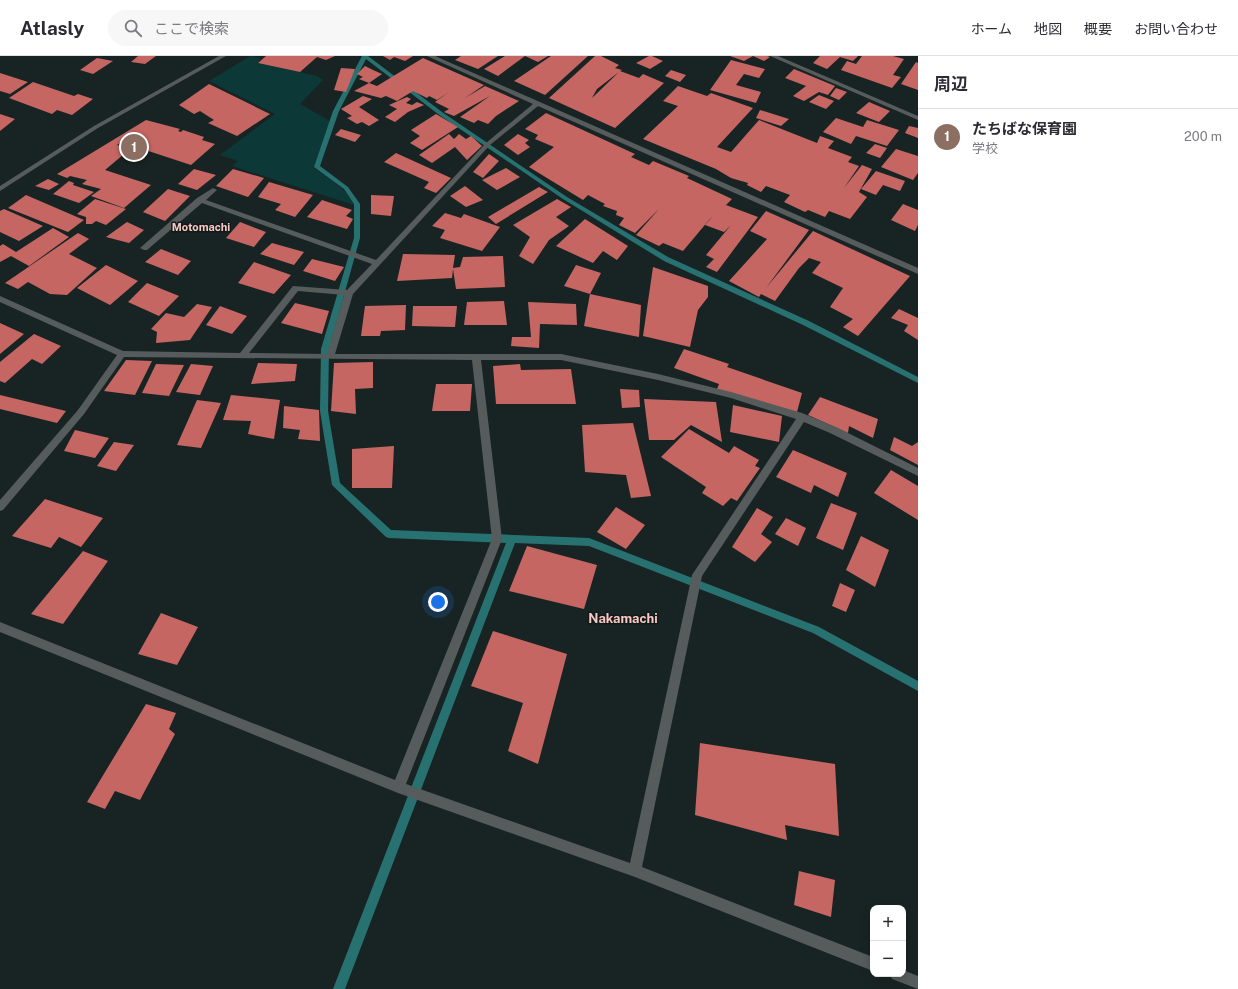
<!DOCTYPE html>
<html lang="ja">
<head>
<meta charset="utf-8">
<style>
  body { margin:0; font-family:"Public Sans","Noto Sans JP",sans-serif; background:#f7f7f7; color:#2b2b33 }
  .controls { position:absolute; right:12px; bottom:12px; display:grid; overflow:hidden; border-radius:8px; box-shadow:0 2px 10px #0003 }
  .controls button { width:36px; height:36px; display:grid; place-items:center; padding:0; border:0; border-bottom:1px solid #e1e1e2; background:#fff; color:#2b2b33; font:20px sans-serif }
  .you { position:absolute; left:438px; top:546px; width:14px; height:14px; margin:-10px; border:3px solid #fff; border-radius:50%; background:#1a73e8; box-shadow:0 0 0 6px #1a73e833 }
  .badge { display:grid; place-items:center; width:26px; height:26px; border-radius:50%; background:#db2777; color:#fff; font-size:13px; font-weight:700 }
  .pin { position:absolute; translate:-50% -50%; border:2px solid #fff; box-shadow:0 1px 4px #0006 }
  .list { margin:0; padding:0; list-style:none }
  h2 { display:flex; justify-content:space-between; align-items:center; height:52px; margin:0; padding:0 16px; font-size:17px }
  h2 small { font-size:13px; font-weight:400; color:#7c7c81 }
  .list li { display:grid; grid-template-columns:26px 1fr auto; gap:12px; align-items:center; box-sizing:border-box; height:56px; padding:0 16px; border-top:1px solid #e1e1e2 }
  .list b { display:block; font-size:15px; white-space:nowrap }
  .list p { margin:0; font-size:13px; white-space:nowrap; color:#7c7c81 }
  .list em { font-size:13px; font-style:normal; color:#7c7c81 }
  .icon { flex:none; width:22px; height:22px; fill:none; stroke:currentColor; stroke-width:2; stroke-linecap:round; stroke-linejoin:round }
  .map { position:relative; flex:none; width:918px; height:933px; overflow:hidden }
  header { display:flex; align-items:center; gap:24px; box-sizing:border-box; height:56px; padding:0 20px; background:#fff; border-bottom:1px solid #e1e1e2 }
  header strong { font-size:19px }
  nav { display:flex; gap:22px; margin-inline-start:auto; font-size:14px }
  .search { width:280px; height:36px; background:#f7f7f7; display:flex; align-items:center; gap:10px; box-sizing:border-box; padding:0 14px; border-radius:22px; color:#7c7c81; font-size:15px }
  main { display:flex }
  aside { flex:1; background:#fff }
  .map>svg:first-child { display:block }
  .green { fill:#0c3837 }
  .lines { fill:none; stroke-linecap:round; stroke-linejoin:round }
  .stream { fill:#277271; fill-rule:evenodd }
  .building { fill:#c56663; fill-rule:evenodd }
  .street { fill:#565b5b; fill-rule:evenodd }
  .labels { text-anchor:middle; stroke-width:3; stroke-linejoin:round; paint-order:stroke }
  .far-neighbourhood-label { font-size:11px; font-weight:bold; fill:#fbc7c3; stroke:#0f1a1a }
  .neighbourhood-label { font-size:13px; font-weight:bold; fill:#fbc7c3; stroke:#0f1a1a }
</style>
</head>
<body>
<header>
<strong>Atlasly</strong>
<div class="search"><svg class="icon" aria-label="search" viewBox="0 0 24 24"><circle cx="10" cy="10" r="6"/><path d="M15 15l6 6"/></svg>ここで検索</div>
<nav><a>ホーム</a><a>地図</a><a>概要</a><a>お問い合わせ</a></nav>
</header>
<main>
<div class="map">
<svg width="918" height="933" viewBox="0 0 918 933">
  <rect width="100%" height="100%" fill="#182423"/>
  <path class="green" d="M250,0l11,2 -3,5 59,13 6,4 -23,24 30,17 -16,47c16,11 32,20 40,37l-122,-39 6,-5 -18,-6 55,-41 -66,-33z"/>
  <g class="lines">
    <path class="stream" d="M362,0h6l74,56 125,85 101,60 141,64 109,56v6l-115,-58 -139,-64 -101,-62 -125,-85 -72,-55 -27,52 -19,55 28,21 12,17v34l-31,111 -1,62 12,72 51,47 198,8 230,89 99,54v10l-105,-58 -224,-87 -74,-3 -170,446h-12l173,-446 -117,-5 -3,-1 -54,-52 -12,-74 1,-62 33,-111v-34l-10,-15 -30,-22 19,-56z"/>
  </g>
  <path class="building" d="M138,0h18l-11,8 -14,-2z
    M266,0h69l-9,4 -9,-3 -17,15 -42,-9z
    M383,0h30l-8,5 -11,-4 -4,3z
    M461,0h37l-20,13 -23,-9z
    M505,0h43l-10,6 -13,-6 -27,20 -14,-7z
    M551,0h37l-43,39 -31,-14z
    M595,0h6l18,9 -4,3 7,2 -2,1 19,7 4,-4 21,9 -49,45 -66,-30zM619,16l-27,26 5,-9z
    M649,0h3l11,5 -13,8 -14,-6z
    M730,0h37l3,1 -6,4 -11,-5 -9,5z
    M820,0h38l-5,5 -13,-4 -13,12 -14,-6z
    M862,0h31l11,3 -11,16 8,2 -9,11 -51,-18 6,-9 9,3z
    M97,2l16,3 -20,13 -13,-4z
    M423,2l61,27 -19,13 20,-12 34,15 -23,15 -8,8 -10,-4 -4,3 -14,-6 30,-21 -36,20 -10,-4 5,-3 -14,-7 14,-10 -12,8 -8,-4 -2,2 -14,-7 -16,10 -11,-5 -5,2 -27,-7 15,-8 8,3z
    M731,4l34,9 -6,9 -15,-4 -8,11 25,7 -5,11 -46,-13z
    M916,6l2,1v27l-17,-6z
    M365,10l8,4 9,4 -13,9 -10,-4 4,-2 -6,-3z
    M341,12l14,1 -9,23 -12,-2z
    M794,13l41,17 -7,9 -9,-3 -15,9 -11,-5 13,-10 -21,-8z
    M671,14l15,5 -6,7 -15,-6z
    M0,17l28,9 -18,12 -10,-3z
    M33,26l41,14 4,-2 15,5 -21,16 -15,-5 -5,4 -43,-16z
    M209,28l61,30 -33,22 -29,-13 6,-3 -14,-9 -6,3 -15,-9z
    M678,30l29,10 4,-3 42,15 -36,39 14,5 28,-32 58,23 3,-7 14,5 -6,7 24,9 -4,5 11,4 -15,22 18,-23 10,4 -13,23 8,5 -17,22 -21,-8 -4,6 -17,-7 -3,2 -21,-10 6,-7 -24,-9 -5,6 -14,-7 1,-2 -17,-5 -15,-9 -73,-30 35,-33 -15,-5z
    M836,32l11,4 -8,8 -9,-4z
    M819,39l15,6 -8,8 -17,-7z
    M363,40l9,3 -13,8 20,13 -10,6 -7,-4 -5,2 -10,-6 5,-2 -11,-7z
    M407,41l4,2 -5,4 6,2 5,-3 7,3 -16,7 -13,10 -10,-5 12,-8 -8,-4z
    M869,46l21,9 -11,11 -23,-9z
    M760,54l29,9 -8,7 -25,-8z
    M546,57l89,41 -4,3 18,8 4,-4 36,15 -2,2 45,21 -6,6 32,12 -41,55 -11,-5 8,-8 -8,-4 25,-30 -7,7 -19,-7 8,-9 -4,4 -26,31 -20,-8 -4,3 -23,-11 23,-26 -24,24 -16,-8 5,-7 -8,-3 1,-4 -14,-5 2,-2 -17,-9 -5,5 -54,-33 25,-20 -19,-8 3,-4 -13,-6z
    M0,58l15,5 -15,12z
    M436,58l22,13 -36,23 -12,-7 10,-7 -9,-6z
    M836,62l27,9 4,-7 32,10 -12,16 -31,-10 -5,8 -28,-12z
    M146,64l34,9 -2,2 3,1 2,-2 21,7 -2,3 13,4 -24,21 -70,-23 -4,3 13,4 -25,21 46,15 -27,23 -33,-12 10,-7 -19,-5 5,-4 -17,-4 -3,2 -10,-4z
    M909,70l9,2v10l-13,-5z
    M341,73l20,6 -6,7 -20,-7z
    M449,78l5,5 5,-5 7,5 5,-3 11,10 -15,14 -12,-13 -23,16 -13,-8z
    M518,78l11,6 -4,3 5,4 -12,8 -14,-10z
    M875,88l12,4 -7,10 -14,-5z
    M896,93l22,7v17l-5,7 -32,-13z
    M396,97l55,25 -15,15 -12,-5 5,-6 -45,-20z
    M489,98l10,7 -16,17 -10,-6z
    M506,112l14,9 -23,13 -15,-10z
    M194,113l22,6 -19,15 -19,-6z
    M233,113l31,9 -16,19 -32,-11z
    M876,115l29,10 -5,10 -17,-6 -7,10 -15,-6z
    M48,123l11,5 -10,6 -14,-4z
    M69,125l5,2 -1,2 21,7 -15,11 -26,-9z
    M269,126l44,13 -18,22 -20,-7 6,-6 -23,-7z
    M465,130l18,14 -17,7 -16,-11z
    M539,131l9,5 -52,32 -8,-7z
    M168,133l22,7 -25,25 -22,-9z
    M26,139l58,25 -16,12 -60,-24z
    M371,139l23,1 -3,20 -20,-2z
    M95,143l31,10 -20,16 -10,-4 -4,3h-6v-7l-9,-3z
    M557,143l14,8 -15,10 13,9 -20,14 -16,24 -14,-8 11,-19 -17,-12z
    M322,144l30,10 -6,6 7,3 -6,10 -40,-12z
    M903,148l15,6v15l-3,6 -24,-11z
    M4,153l39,17 -24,15 -19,-9v-21z
    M766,155l43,19 -43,58 47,-57 97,45 -52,60 -15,-9 10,-8 -23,-12 13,-19 -31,-15 9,-11 -12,-4 -10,10 -24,33 -14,-7 -2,3 -30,-16 38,-42 -17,-8z
    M445,157l16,5 3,-4 36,13 -18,24 -42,-13 5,-8 -13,-4z
    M585,163l43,27 -11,14 -14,-9 -10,12 -37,-17z
    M127,166l17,8 -15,13 -23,-6z
    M240,166l26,10 -12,15 -28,-9z
    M53,172l16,9 -40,29 -18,-10 -11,6v-16l3,-2 13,8z
    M78,177l11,6 -20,15 28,14 -30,27 -17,-1 -22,-12 -10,7 -13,-6z
    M272,187l32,9 -10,13 -34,-11z
    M161,193l30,12 -13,14 -33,-13z
    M403,198l52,1 -2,13 7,-1 3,-10 40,-1 2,31 -49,2 -3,-20 -1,9 -55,3z
    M312,203l32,8 -9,14 -32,-10z
    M254,206l37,13 -17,19 -36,-11z
    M106,209l32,16 -28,24 -33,-17z
    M576,209l25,8 -11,21 51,11 -2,32 -55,-11 6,-32 -26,-8z
    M653,211l55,19v11l-10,13 -8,37 -47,-11z
    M147,227l32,13 -20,20 -31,-14z
    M504,245l3,24h-43l3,-23z
    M528,246l48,2 1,21 -37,-1 -1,24 -28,-2 1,-9h19z
    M295,247l34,8 -7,23 -41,-11z
    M197,248l15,3 -22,33 -34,3 1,-11 -6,-3 15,-16 18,4z
    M406,249l-1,25 -24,1 -1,5h-19l4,-30z
    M220,250l27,10 -15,18 -26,-9z
    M413,250h44l-2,21 -43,-1z
    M899,253l19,9v22l-14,-9 4,-6 -17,-7z
    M0,267l24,11 -24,20z
    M34,278l27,12 -19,18 -10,-5 -27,24 -5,-2v-19z
    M684,293l45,15 -2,3 75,26 -5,19 -80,-23 2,-5 -45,-16z
    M126,304l26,1 -17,34 -31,-4z
    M373,306v26l-18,1 1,25 -25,-3 3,-48z
    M258,307l39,1 -2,17 -44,3z
    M156,308l28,1 -15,31 -27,-3z
    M191,308l22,2 -13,29 -24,-3z
    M520,308l1,6 50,-1 5,35h-80l-3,-38z
    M436,328h36l-2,27h-38z
    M620,333l19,1 1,17 -18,1z
    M0,339l66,16 -9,12 -57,-14z
    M231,339l49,5 -6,39 -26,-5 3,-13 -28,-1z
    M820,341l58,22 -5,19 -24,-12 -1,7 -40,-18z
    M644,343l72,3 6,40 -31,-17 -17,15h-25z
    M197,344l24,3 -20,45 -24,-3z
    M733,349l49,11 -3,26 -49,-10z
    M284,350l35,4 1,31 -22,-2 2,-9 -17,-2z
    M633,367l18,73 -20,2 -5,-23 -41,-3 -3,-47z
    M689,373l40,24 5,-7 25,14 -4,6 5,2 -23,33 -6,-3 -8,8 -21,-13 4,-6 -45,-30z
    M75,374l34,8 -14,20 -31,-7z
    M894,381l18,9 6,-4v23l-28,-15z
    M114,386l20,3 -18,26 -19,-5z
    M394,390l-2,42h-40v-39z
    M793,394l54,23 -9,24 -24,-12 -3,8 -35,-16z
    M891,414l27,16v34l-44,-27z
    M45,443l58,19 -22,29 -22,-10 -8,11 -39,-12z
    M831,447l26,10 -14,37 -27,-12z
    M616,451l29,18 -19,24 -29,-17z
    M757,452l16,9 -12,17 11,8 -17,20 -23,-15z
    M786,462l20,10 -8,18 -23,-12z
    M861,480l28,14 -14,37 -29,-17z
    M527,490l70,19 -13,44 -75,-18z
    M83,495l25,10 -45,63 -32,-10z
    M840,527l15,7 -9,22 -14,-6z
    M161,557l37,14 -21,38 -39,-11z
    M493,575l74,23 -29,110 -30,-13 15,-48 -52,-17z
    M146,648l30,9 -7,16 6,5 -35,66 -25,-9 -10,18 -18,-7z
    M700,687l135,21 4,72 -54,-11 2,15 -92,-25z
    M799,815l36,9 -4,37 -37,-12z"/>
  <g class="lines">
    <path class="street" d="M219,0h7l-128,72 -98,63v-5l94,-60z
      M427,0h8l483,212v6l-380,-168 -48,39 -137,149 -18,60h226l97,20 73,18 71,21 34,14 82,41v8l-88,-43 -26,-11 -102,154 -60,291 231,90v14l-238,-94 -237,-84 -398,-161v-10l395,158 97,-241 -20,-179 -348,-3 -40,57 -81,96 -3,1v-11l78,-90 39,-55 -117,-53v-6l123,55 117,2 53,-67 54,4 25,-26 -170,-61 -55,47h-3l-4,-2 57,-50 16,-10 4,2 -11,10 170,60 110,-117 47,-39zM298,235l46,4 -17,59 -78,-1zM481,304h80l97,20 73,18 65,21 -104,156 -62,288 -224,-79 96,-245z
      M770,0h8l140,60v4z
      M903,914l15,6v13l-26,-10 -2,-5h13z"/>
  </g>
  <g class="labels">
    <g class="far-neighbourhood-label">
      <text x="201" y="175">Motomachi</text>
    </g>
    <g class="neighbourhood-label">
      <text x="623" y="567">Nakamachi</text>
    </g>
  </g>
</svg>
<div class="controls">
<button>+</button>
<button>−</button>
</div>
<div class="you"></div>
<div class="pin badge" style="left:134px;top:91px;background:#8d6e63">1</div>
</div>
<aside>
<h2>周辺<small></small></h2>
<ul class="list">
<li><span class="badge" style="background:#8d6e63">1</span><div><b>たちばな保育園</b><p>学校</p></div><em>200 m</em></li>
</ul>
</aside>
</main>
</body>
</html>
